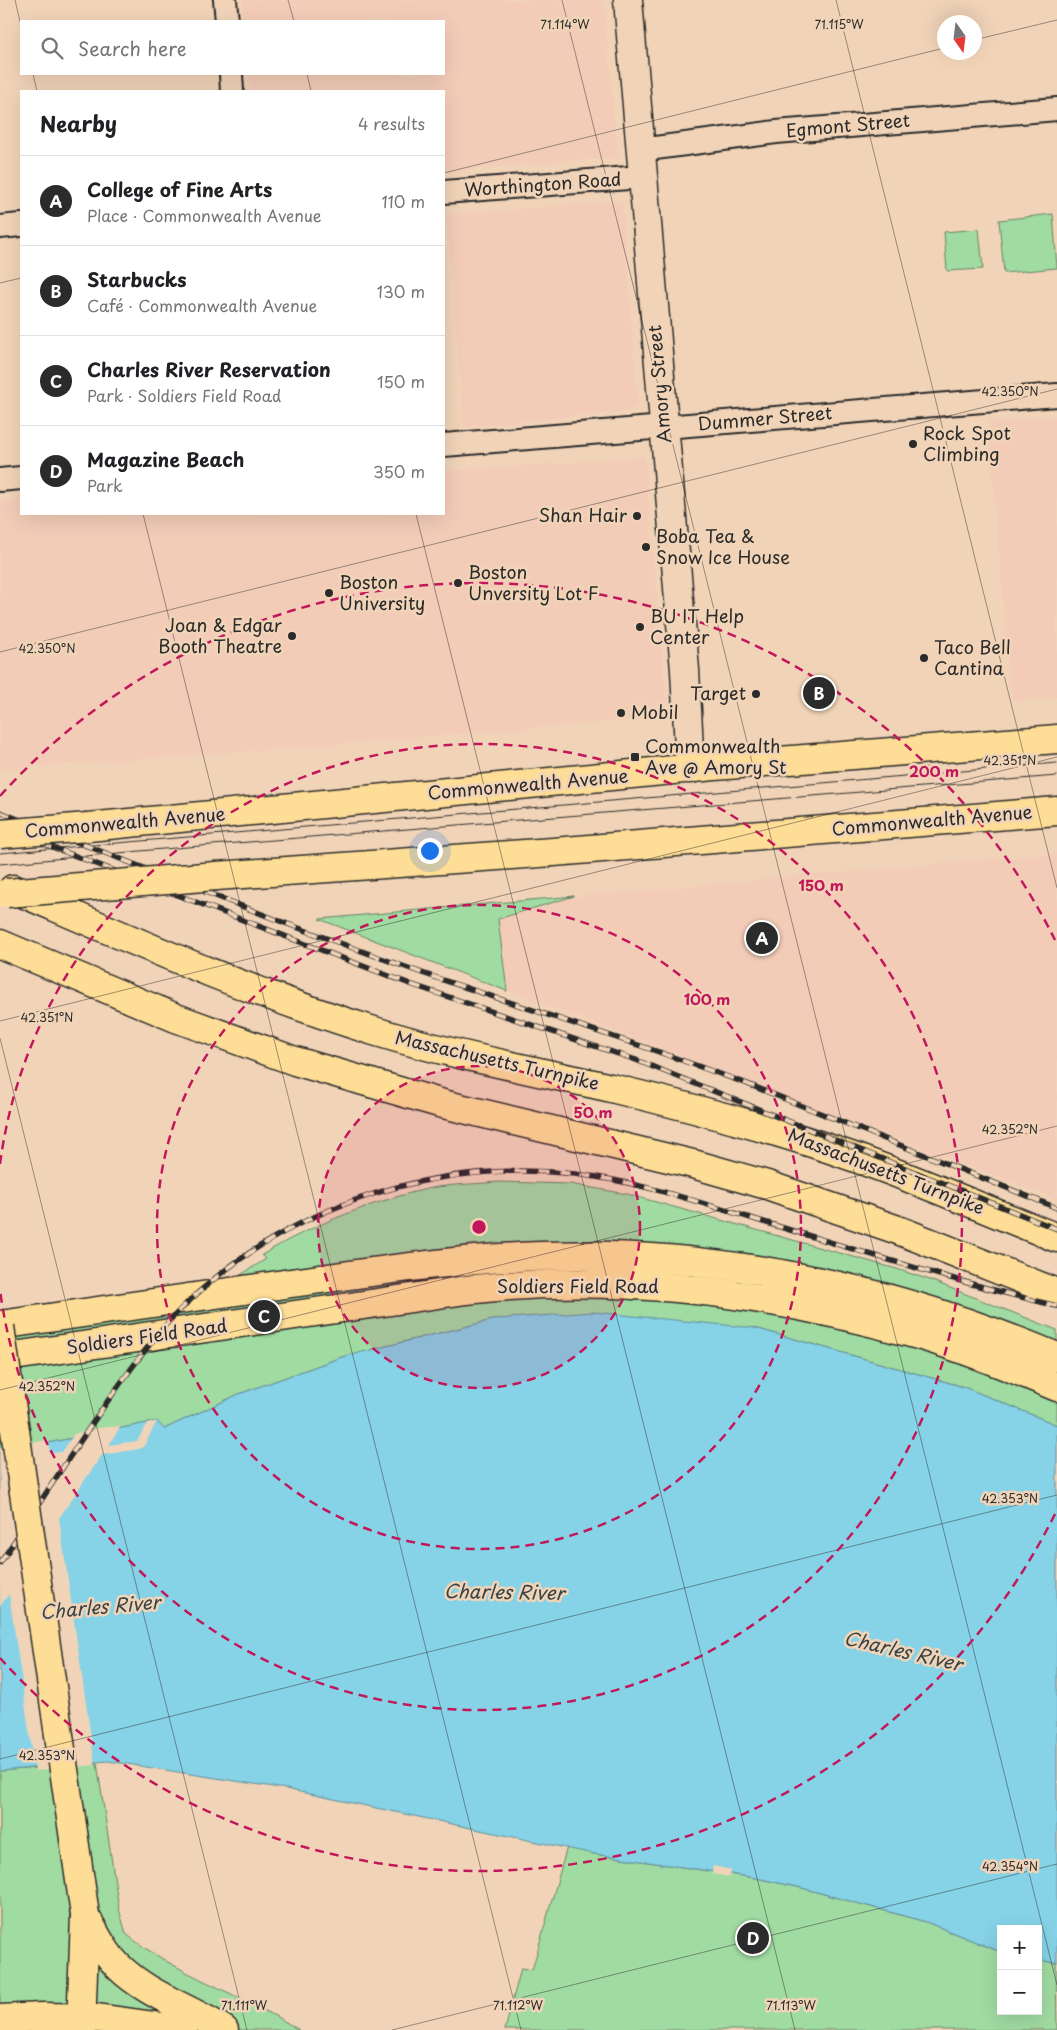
<!DOCTYPE html>
<html lang="en">
<head>
<meta charset="utf-8">
<style>
  body { margin:0; font-family:"Playpen Sans",sans-serif; background:#f2f2f2; color:#202124 }
  .controls { position:absolute; right:15px; bottom:15px; display:grid; overflow:hidden; border-radius:0px; box-shadow:0 5px 20px #0002 }
  .controls button { width:45px; height:45px; display:grid; place-items:center; padding:0; border:0; border-bottom:1px solid #e0e0e0; background:#fff; color:#202124; font:25px sans-serif }
  .compass { position:absolute; left:937px; top:15px; width:45px; height:45px; border-radius:50%; background:#fff; box-shadow:0 5px 20px #0002; rotate:166deg }
  .you { position:absolute; left:429px; top:850px; width:18px; height:18px; margin:-12px; border:4px solid #fff; border-radius:50%; background:#1a73e8; box-shadow:0 0 0 8px #1a73e833 }
  .badge { display:grid; place-items:center; width:32px; height:32px; border-radius:50%; background:#2b2b2b; color:#fff; font-size:16px; font-weight:700 }
  .pin { position:absolute; translate:-50% -50%; border:2px solid #fff; box-shadow:0 1px 5px #0006 }
  .list { margin:0; padding:0; list-style:none }
  h2 { display:flex; justify-content:space-between; align-items:center; height:65px; margin:0; padding:0 20px; font-size:21px }
  h2 small { font-size:16px; font-weight:400; color:#757577 }
  .list li { display:grid; grid-template-columns:32px 1fr auto; gap:15px; align-items:center; box-sizing:border-box; height:90px; padding:0 20px; border-top:1px solid #e0e0e0 }
  .list b { display:block; font-size:19px; white-space:nowrap }
  .list p { margin:0; font-size:16px; white-space:nowrap; color:#757577 }
  .list em { font-size:16px; font-style:normal; color:#757577 }
  .icon { flex:none; width:28px; height:28px; fill:none; stroke:currentColor; stroke-width:2; stroke-linecap:round; stroke-linejoin:round }
  .map { position:relative; flex:none; width:1057px; height:2030px; overflow:hidden }
  .search { position:absolute; background:#fff; box-shadow:0 5px 20px #0002; left:20px; top:20px; width:425px; height:55px; display:flex; align-items:center; gap:12px; box-sizing:border-box; padding:0 18px; border-radius:0px; color:#757577; font-size:19px }
  .panel { position:absolute; background:#fff; box-shadow:0 5px 20px #0002; left:20px; top:90px; width:425px; height:425px; border-radius:0px }
  .map>svg:first-child { display:block }
  .built { fill:#f3ccb8 }
  .green { fill:#a0dba1; stroke:#668366 }
  .water { fill:#86d2e6; stroke:#628f9b }
  .pier { fill:#f1d4b8 }
  .lines { fill:none; stroke-linecap:round; stroke-linejoin:round }
  .minor-casing { stroke:#2b2b2b; stroke-width:26 }
  .tertiary-casing { stroke:#2b2b2b; stroke-width:31 }
  .primary-casing { stroke:#2b2b2b; stroke-width:31 }
  .trunk-casing { stroke:#2b2b2b; stroke-width:31 }
  .motorway-casing { stroke:#2b2b2b; stroke-width:31 }
  .minor { stroke:#f1d4b8; stroke-width:22 }
  .tertiary { stroke:#f1d4b8; stroke-width:28 }
  .primary { stroke:#fedd96; stroke-width:28 }
  .trunk { stroke:#fedd96; stroke-width:28 }
  .motorway { stroke:#fedd96; stroke-width:28 }
  .tram { stroke:#2b2b2b; stroke-width:1 }
  .rail-casing { stroke:#2b2b2b; stroke-width:5.5 }
  .rail { stroke:#f1d4b8; stroke-width:4; stroke-dasharray:11; stroke-linecap:butt }
  .primary-bridge-casing { stroke:#2b2b2b; stroke-width:31; stroke-linecap:butt }
  .trunk-bridge-casing { stroke:#2b2b2b; stroke-width:31; stroke-linecap:butt }
  .primary-bridge { stroke:#fedd96; stroke-width:28 }
  .trunk-bridge { stroke:#fedd96; stroke-width:28 }
  .ticks { fill:none; stroke:#2b2b2b; stroke-width:1; stroke-opacity:0.45 }
  .ring { fill:none; stroke:#c2185b; stroke-width:2.5; stroke-dasharray:9 6 }
  .poi-dot { fill:#2b2b2b; stroke:#f1d4b8; stroke-width:2 }
  .labels { text-anchor:middle; stroke-width:5; stroke-linejoin:round; paint-order:stroke }
  .street-label { font-size:18px; fill:#2b2b2b; stroke:#f1d4b8 }
  .poi-label { font-size:18px; fill:#2b2b2b; stroke:#f1d4b8; text-anchor:start }
  .water-label { font-size:19px; font-style:italic; fill:#394447; stroke:#f1d4b8 }
  .ticks-label { font-size:12px; text-anchor:middle; fill:#2b2b2b; stroke:#f1d4b8; stroke-width:5; stroke-linejoin:round; paint-order:stroke }
  .centre { fill:#c2185b; stroke:#f1d4b8; stroke-width:2.5 }
  .ring-label { font-size:15px; text-anchor:middle; font-weight:bold; fill:#c2185b; stroke:#f1d4b8; stroke-width:5; stroke-linejoin:round; paint-order:stroke }
</style>
</head>
<body>
<div class="map">
<svg width="1057" height="2030" viewBox="0 0 1057 2030">
  <rect width="100%" height="100%" fill="#f1d4b8"/>
  <filter id="ink" filterUnits="userSpaceOnUse"><feTurbulence type="fractalNoise" baseFrequency=".02" numOctaves="2"/><feDisplacementMap in="SourceGraphic" scale="10" xChannelSelector="R" yChannelSelector="G"/><feConvolveMatrix kernelMatrix="1 2 1 2 8 2 1 2 1" color-interpolation-filters="sRGB"/></filter>
  <g filter="url(#ink)">
    <path class="built" d="M242,0h362l14,157 -174,15v-81h-194l-2,-17h196v-53h-200z
      M622,200l16,205 -12,7 -162,15 -18,-212z
      M1057,416v281l-46,4 -23,-279z
      M645,457l23,260 -414,34 -254,18v-266l21,-2v13h423v-43z
      M1057,853v347l-738,-281z"/>
    <path class="green" d="M1053,214l4,54 -53,5 -5,-53z
      M979,229l4,40 -36,2 -3,-39z
      M574,896l-76,23 9,72 -188,-72z
      M498,1182l72,2 57,10 270,75 33,11 127,50v95l-93,-38 -209,-59 -258,-9 -155,38 -103,37 -75,35 -12,-7 -104,21 -48,7v-136l231,-33 35,-22 -4,-4c46,-29 121,-58 175,-68 20,-3 41,-3 61,-5z
      M97,1763l22,146 7,25c51,41 118,61 173,96h-299v-259z
      M567,1847l27,7 162,24 46,10 124,34 75,30v59h37v-51l18,3 1,67h-552l16,-62 11,2z"/>
    <path class="water" d="M593,1312l162,16 209,59 93,38v538l-19,-3v-31h-37v23l-75,-30 -124,-34 -46,-10 -162,-24 -308,-65 -178,-28 -108,10v-321l48,-7 109,-22 7,8 75,-35 103,-37 155,-38z"/>
    <path class="pier" d="M157,1421l-13,25 -5,3 -37,6 -43,63 36,247 -60,6 -26,-177 -9,12v-158l48,-8 2,13 12,-1 12,-18 23,-6 24,-2 -12,19 28,-4 10,-17z
      M713,1866l18,4 -1,7 -18,-3z"/>
    <g class="lines">
      <g class="minor-casing">
        <path id="minor" d="M225,0l2,21
          M231,74l1,17
          M640,150l136,-18 281,-23
          M444,192l198,-15
          M0,227l21,-2
          M444,445l613,-50
          M0,480l21,-2"/>
      </g>
      <g class="tertiary-casing">
        <path id="tertiary" d="M628,0l57,670 5,99"/>
      </g>
      <g class="primary-casing">
        <path id="primary" d="M88,827l626,-61 343,-27
          M216,876l337,-24 504,-41"/>
      </g>
      <g class="trunk-casing">
        <path id="trunk" d="M85,1915c10,18 19,37 33,51 29,29 72,42 106,64
          M0,2019l43,-2 54,1 86,12
          M81,2030l4,-115"/>
      </g>
      <g class="motorway-casing">
        <path id="motorway" d="M13,889c119,51 237,104 361,142 78,24 158,39 237,57 55,13 111,28 166,44 96,28 187,69 280,106
          M0,944l176,74 119,43 148,43 250,60 74,21 131,45 159,63
          M0,1325c93,-13 186,-26 278,-40 87,-12 175,-26 263,-29 178,-6 353,33 516,101
          M0,1358l466,-68c153,-18 308,3 456,46 46,14 91,32 135,51"/>
      </g>
      <use href="#minor" class="minor"/>
      <use href="#tertiary" class="tertiary"/>
      <use href="#primary" class="primary"/>
      <use href="#trunk" class="trunk"/>
      <use href="#motorway" class="motorway"/>
      <path class="tram" d="M0,853l1057,-90
        M0,864l151,-14 906,-74"/>
      <g class="rail-casing">
        <path id="rail" d="M0,812l285,111 137,50 237,79 86,31 312,125
          M0,827l410,157 226,76 421,169
          M0,1563c36,-54 70,-108 107,-161 21,-29 41,-58 65,-84 103,-108 256,-160 403,-144 62,7 123,28 182,46 100,30 199,62 300,86"/>
      </g>
      <use href="#rail" class="rail"/>
      <g class="primary-bridge-casing">
        <path id="primary-bridge" d="M0,834l88,-7
          M7,893l209,-17"/>
      </g>
      <g class="trunk-bridge-casing">
        <path id="trunk-bridge" d="M0,1327l85,588"/>
      </g>
      <use href="#primary-bridge" class="primary-bridge"/>
      <use href="#trunk-bridge" class="trunk-bridge"/>
    </g>
  </g>
  <path class="ticks" d="M15,0l6,26M288,0l6,21M562,0l495,1985M836,0l221,888M974,40l83,-20M33,74l4,17M307,74l4,17M444,173l500,-125M0,283l21,-5M143,514l378,1516M416,514l379,1516M0,652l1057,-263M0,1021l1057,-264M0,1038l247,992M0,1390l1057,-264M0,1759l1057,-264M392,2030l665,-166"/>
  <circle cx="479" cy="1227" r="161" fill="#c2185b" fill-opacity=".12"/>
  <g class="ring">
    <circle cx="479" cy="1227" r="161"/>
    <circle cx="479" cy="1227" r="322"/>
    <path d="M0 1164A483 483 0 1 1 0 1290"/>
    <path d="M1055 1514A644 644 0 0 1 0 1658M0 796A644 644 0 0 1 1055 940"/>
  </g>
  <g class="poi-dot">
    <circle cx="913" cy="444" r="5"/>
    <circle cx="637" cy="516" r="5"/>
    <circle cx="646" cy="547" r="5"/>
    <circle cx="458" cy="583" r="5"/>
    <circle cx="329" cy="593" r="5"/>
    <circle cx="640" cy="627" r="5"/>
    <circle cx="292" cy="636" r="5"/>
    <circle cx="924" cy="658" r="5"/>
    <circle cx="756" cy="694" r="5"/>
    <circle cx="621" cy="713" r="5"/>
    <rect x="630" y="752" width="10" height="10" rx="2.5"/>
  </g>
  <g class="labels">
    <g class="street-label">
      <text transform="translate(848 126) rotate(-5)" y="6">Egmont Street</text>
      <text transform="translate(543 185) rotate(-4)" y="6">Worthington Road</text>
      <text transform="translate(660 384) rotate(-95)" y="6">Amory Street</text>
      <text transform="translate(765 419) rotate(-5)" y="6">Dummer Street</text>
      <text transform="translate(528 785) rotate(-5)" y="6">Commonwealth Avenue</text>
      <text transform="translate(932 821) rotate(-5)" y="6">Commonwealth Avenue</text>
      <text transform="translate(125 823) rotate(-5)" y="6">Commonwealth Avenue</text>
      <text transform="translate(497 1061) rotate(13)" y="6">Massachusetts Turnpike</text>
      <text transform="translate(886 1172) rotate(21)" y="6">Massachusetts Turnpike</text>
      <text x="578" y="1293">Soldiers Field Road</text>
      <text transform="translate(147 1337) rotate(-8)" y="6">Soldiers Field Road</text>
    </g>
    <g class="poi-label">
      <text x="923" y="440">Rock Spot<tspan x="923" dy="21">Climbing</tspan></text>
      <text x="627" y="522" text-anchor="end">Shan Hair</text>
      <text x="656" y="543">Boba Tea &amp;<tspan x="656" dy="21">Snow Ice House</tspan></text>
      <text x="468" y="579">Boston<tspan x="468" dy="21">Unversity Lot F</tspan></text>
      <text x="339" y="589">Boston<tspan x="339" dy="21">University</tspan></text>
      <text x="650" y="623">BU IT Help<tspan x="650" dy="21">Center</tspan></text>
      <text x="282" y="632" text-anchor="end">Joan &amp; Edgar<tspan x="282" dy="21">Booth Theatre</tspan></text>
      <text x="934" y="654">Taco Bell<tspan x="934" dy="21">Cantina</tspan></text>
      <text x="746" y="700" text-anchor="end">Target</text>
      <text x="631" y="719">Mobil</text>
      <text x="645" y="753">Commonwealth<tspan x="645" dy="21">Ave @ Amory St</tspan></text>
    </g>
    <g class="water-label">
      <text transform="translate(504 1592) rotate(1)" y="7">Charles River</text>
      <text transform="translate(100 1607) rotate(-5)" y="7">Charles River</text>
      <text transform="translate(903 1651) rotate(13)" y="7">Charles River</text>
    </g>
  </g>
  <g class="ticks-label">
    <text x="565" y="29">71.114°W</text>
    <text x="839" y="29">71.115°W</text>
    <text x="1010" y="396">42.350°N</text>
    <text x="47" y="653">42.350°N</text>
    <text x="1010" y="765">42.351°N</text>
    <text x="47" y="1022">42.351°N</text>
    <text x="1010" y="1134">42.352°N</text>
    <text x="47" y="1391">42.352°N</text>
    <text x="1010" y="1503">42.353°N</text>
    <text x="47" y="1760">42.353°N</text>
    <text x="1010" y="1871">42.354°N</text>
    <text x="244" y="2010">71.111°W</text>
    <text x="518" y="2010">71.112°W</text>
    <text x="791" y="2010">71.113°W</text>
  </g>
  <circle cx="479" cy="1227" r="8" class="centre"/>
  <g class="ring-label">
    <text x="934" y="777">200 m</text>
    <text x="821" y="891">150 m</text>
    <text x="707" y="1005">100 m</text>
    <text x="593" y="1118">50 m</text>
  </g>
</svg>
<div class="controls">
<button>+</button>
<button>−</button>
</div>
<svg class="compass" viewBox="-18 -18 36 36"><path d="M0-13l5 13h-10z" fill="#e53935"/><path d="M0 13l5-13h-10z" fill="#757577"/></svg>
<div class="you"></div>
<div class="pin badge" style="left:762px;top:938px">A</div>
<div class="pin badge" style="left:819px;top:693px">B</div>
<div class="pin badge" style="left:264px;top:1316px">C</div>
<div class="pin badge" style="left:753px;top:1938px">D</div>
<div class="search"><svg class="icon" aria-label="search" viewBox="0 0 24 24"><circle cx="10" cy="10" r="6"/><path d="M15 15l6 6"/></svg>Search here</div>
<section class="panel">
<h2>Nearby<small>4 results</small></h2>
<ul class="list">
<li><span class="badge">A</span><div><b>College of Fine Arts</b><p>Place · Commonwealth Avenue</p></div><em>110 m</em></li>
<li><span class="badge">B</span><div><b>Starbucks</b><p>Café · Commonwealth Avenue</p></div><em>130 m</em></li>
<li><span class="badge">C</span><div><b>Charles River Reservation</b><p>Park · Soldiers Field Road</p></div><em>150 m</em></li>
<li><span class="badge">D</span><div><b>Magazine Beach</b><p>Park</p></div><em>350 m</em></li>
</ul>
</section>
</div>
</body>
</html>
